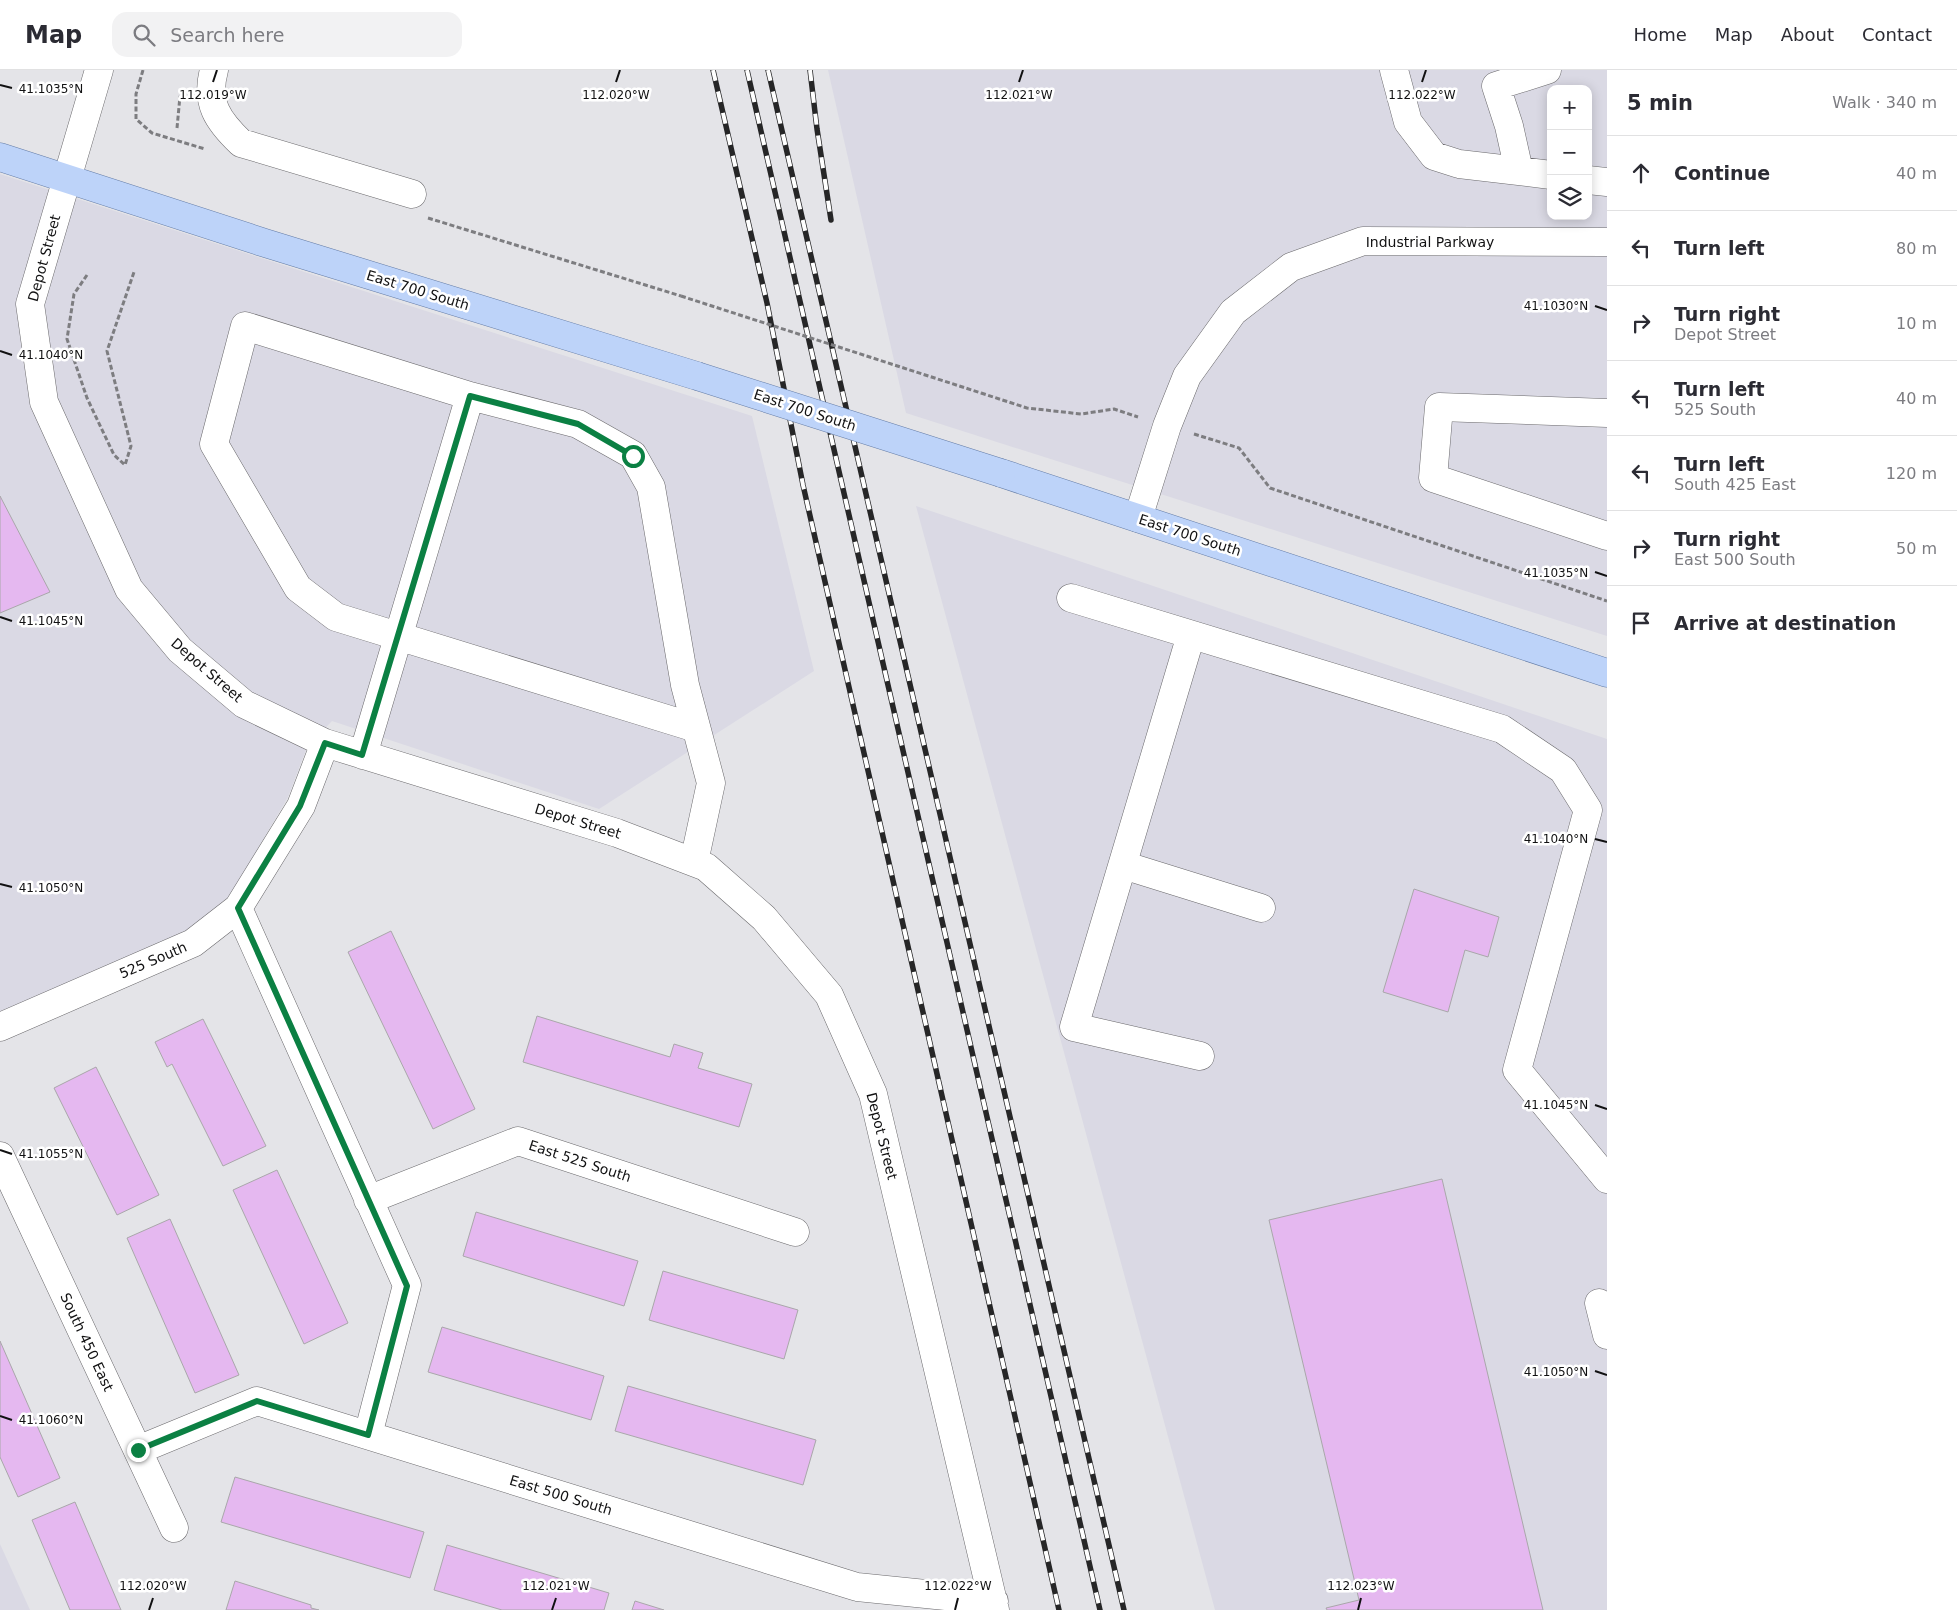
<!DOCTYPE html>
<html lang="en">
<head>
<meta charset="utf-8">
<style>
  body { margin:0; font-family:"DejaVu Sans",sans-serif; background:#f2f2f3; color:#2b2b33 }
  .controls { position:absolute; right:15px; top:15px; display:grid; overflow:hidden; border-radius:10px; box-shadow:0 2px 12px #0003 }
  .controls button { width:45px; height:45px; display:grid; place-items:center; padding:0; border:0; border-bottom:1px solid #e1e1e2; background:#fff; color:#2b2b33; font:25px sans-serif }
  .stop { position:absolute; width:15px; height:15px; margin:-11px; border:4px solid #0b8043; border-radius:50%; background:#fff }
  .stop.end { background:#0b8043; border-color:#fff; box-shadow:0 1px 5px #0008 }
  .list { margin:0; padding:0; list-style:none }
  h2 { display:flex; justify-content:space-between; align-items:center; height:65px; margin:0; padding:0 20px; font-size:21px }
  h2 small { font-size:16px; font-weight:400; color:#7c7c81 }
  .list li { display:grid; grid-template-columns:32px 1fr auto; gap:15px; align-items:center; box-sizing:border-box; height:75px; padding:0 20px; border-top:1px solid #e1e1e2 }
  .list b { display:block; font-size:19px; white-space:nowrap }
  .list p { margin:0; font-size:16px; white-space:nowrap; color:#7c7c81 }
  .list em { font-size:16px; font-style:normal; color:#7c7c81 }
  .icon { flex:none; width:28px; height:28px; fill:none; stroke:currentColor; stroke-width:2; stroke-linecap:round; stroke-linejoin:round }
  .map { position:relative; flex:none; width:1607px; height:1540px; overflow:hidden }
  header { display:flex; align-items:center; gap:30px; box-sizing:border-box; height:70px; padding:0 25px; background:#fff; border-bottom:1px solid #e1e1e2 }
  header strong { font-size:24px }
  nav { display:flex; gap:28px; margin-inline-start:auto; font-size:18px }
  .search { width:350px; height:45px; background:#f2f2f3; display:flex; align-items:center; gap:12px; box-sizing:border-box; padding:0 18px; border-radius:15px; color:#7c7c81; font-size:19px }
  main { display:flex }
  aside { flex:1; background:#fff }
  .map>svg:first-child { display:block }
  .built { fill:#dad9e4; fill-rule:evenodd }
  .building { fill:#e5b8f0; stroke:#a9a7aa }
  .lines { fill:none; stroke-linecap:round; stroke-linejoin:round }
  .minor-casing { stroke:#6a696c; stroke-width:29 }
  .major-casing { stroke:#647ca6; stroke-width:29 }
  .path { stroke:#7d7d80; stroke-width:3; stroke-dasharray:5 2.5; stroke-linecap:butt }
  .minor { stroke:#fff; stroke-width:28 }
  .major { stroke:#bdd3f9; stroke-width:28 }
  .rail-casing { stroke:#262627; stroke-width:5.5 }
  .rail { stroke:#fff; stroke-width:4; stroke-dasharray:11; stroke-linecap:butt }
  .major-bridge-casing { stroke:#647ca6; stroke-width:29; stroke-linecap:butt }
  .path-bridge { stroke:#7d7d80; stroke-width:3; stroke-dasharray:5 2.5; stroke-linecap:butt }
  .major-bridge { stroke:#bdd3f9; stroke-width:28 }
  .route { stroke:#0b8043; stroke-width:6 }
  .ticks { fill:none; stroke:#111112; stroke-width:2 }
  .labels { text-anchor:middle; stroke-width:5; stroke-linejoin:round; paint-order:stroke }
  .street-label { font-size:14px; fill:#111112; stroke:#fff }
  .ticks-label { font-size:12px; text-anchor:middle; fill:#111112; stroke:#fff; stroke-width:5; stroke-linejoin:round; paint-order:stroke }
</style>
</head>
<body>
<header>
<strong>Map</strong>
<div class="search"><svg class="icon" aria-label="search" viewBox="0 0 24 24"><circle cx="10" cy="10" r="6"/><path d="M15 15l6 6"/></svg>Search here</div>
<nav><a>Home</a><a>Map</a><a>About</a><a>Contact</a></nav>
</header>
<main>
<div class="map">
<svg width="1607" height="1540" viewBox="0 0 1607 1540">
  <rect width="100%" height="100%" fill="#e4e4e8"/>
  <path class="built" d="M828,0h779v566l-701,-223zM1551,19h37v127h-37z
    M0,104l752,242 62,255 -215,138 -267,-88 -25,26 -19,50 -58,99 -42,35 -188,82z
    M916,436l691,233v871h-392z
    M0,1474l30,66h-30z"/>
  <path class="building" d="M0,426l50,96 -50,21z
    M1414,819l85,28 -11,40 -23,-7 -17,62 -65,-20z
    M391,861l84,178 -42,20 -85,-177z
    M537,946l133,41 4,-13 29,9 -5,15 54,16 -13,43 -216,-65z
    M203,949l63,127 -43,20 -51,-102 -5,3 -12,-25z
    M96,997l63,128 -42,20 -63,-127z
    M277,1100l71,153 -44,21 -71,-154z
    M1442,1109l101,431h-216l-1,-2 33,-8 -90,-380z
    M476,1142l162,49 -14,45 -161,-50z
    M170,1149l69,156 -44,18 -68,-155z
    M663,1201l135,39 -14,49 -135,-39z
    M442,1257l162,49 -13,44 -163,-48z
    M0,1271l60,137 -42,19 -18,-40z
    M628,1316l188,54 -13,45 -188,-54z
    M235,1407l189,55 -14,46 -189,-56z
    M75,1432l46,108h-51l-38,-90z
    M447,1475l162,48 -5,17h-102l-68,-20z
    M235,1511l76,24v3l8,2h-93z
    M635,1531l29,9h-32z"/>
  <g class="lines">
    <g class="minor-casing">
      <path id="minor" d="M99,0l-69,234 14,98 85,187 51,61 64,54 81,39 292,90 89,34 58,51 65,77 44,99 122,516
        M214,0c-9,33 4,51 27,73l171,51
        M1394,0l14,52 26,34 25,8 60,7
        M1547,0l-51,16 13,40 10,45 32,4
        M1588,110l19,2
        M470,326l-225,-70 -31,118 84,144 38,29 360,111
        M1607,343l-168,-6 -6,71 174,58
        M1138,448l29,-92 20,-50 46,-64 58,-45 72,-26 244,1
        M1071,528l431,131 61,41 25,40 -71,260 90,109
        M1191,565l-117,392 126,29
        M363,685l107,-359 108,28 55,31 18,32 34,198 26,98 -17,79
        M1123,795l138,43
        M238,838l169,377 -39,150
        M0,957l193,-84 45,-35 63,-102 24,-63
        M0,1086l174,372
        M368,1130l150,-59 277,91
        M1599,1233l8,32
        M138,1380l119,-49 600,186 137,14"/>
    </g>
    <g class="major-casing">
      <path id="major" d="M0,87l265,86 432,133
        M1001,403l606,200"/>
    </g>
    <path class="path" d="M143,0l-7,24v25l16,14 53,16
      M177,58l3,-32
      M428,148l253,78
      M87,205l-13,19 -7,45 20,59 27,57 11,10 6,-19 -24,-95 27,-79
      M981,323l46,15 54,6 33,-5 24,8
      M1194,364l45,14 31,40 337,113"/>
    <use href="#minor" class="minor"/>
    <use href="#major" class="major"/>
    <g class="rail-casing">
      <path id="rail" d="M713,0l54,233 36,182 256,1125
        M747,0l353,1540
        M768,0l356,1540
        M810,0l7,59 14,91"/>
    </g>
    <use href="#rail" class="rail"/>
    <g class="major-bridge-casing">
      <path id="major-bridge" d="M697,306l304,97"/>
    </g>
    <path class="path-bridge" d="M681,226l300,97"/>
    <use href="#major-bridge" class="major-bridge"/>
  </g>
  <g class="lines">
    <path class="route" d="M138,1380l119,-49 111,34 39,-149 -169,-378 62,-102 25,-63 37,12 108,-359 108,28 55,32"/>
  </g>
  <path class="ticks" d="M213,12l4,-12M616,12l4,-12M1019,12l4,-12M1422,12l4,-12M0,15l12,3M1595,236l12,4M0,281l12,4M1595,502l12,4M0,547l12,4M1595,769l12,3M0,814l12,3M1595,1035l12,4M0,1080l12,4M1595,1301l12,4M0,1346l12,4M149,1540l4,-12M552,1540l4,-12M955,1540l3,-12M1358,1540l3,-12"/>
  <g class="labels">
    <g class="street-label">
      <text x="1430" y="177">Industrial Parkway</text>
      <text transform="translate(44 188) rotate(-75)" y="5">Depot Street</text>
      <text transform="translate(418 220) rotate(17)" y="5">East 700 South</text>
      <text transform="translate(805 340) rotate(18)" y="5">East 700 South</text>
      <text transform="translate(1190 465) rotate(18)" y="5">East 700 South</text>
      <text transform="translate(207 600) rotate(41)" y="5">Depot Street</text>
      <text transform="translate(578 751) rotate(17)" y="5">Depot Street</text>
      <text transform="translate(153 890) rotate(-23)" y="5">525 South</text>
      <text transform="translate(882 1066) rotate(76)" y="5">Depot Street</text>
      <text transform="translate(580 1091) rotate(18)" y="5">East 525 South</text>
      <text transform="translate(87 1272) rotate(65)" y="5">South 450 East</text>
      <text transform="translate(561 1425) rotate(17)" y="5">East 500 South</text>
    </g>
  </g>
  <g class="ticks-label">
    <text x="51" y="23">41.1035°N</text>
    <text x="213" y="29">112.019°W</text>
    <text x="616" y="29">112.020°W</text>
    <text x="1019" y="29">112.021°W</text>
    <text x="1422" y="29">112.022°W</text>
    <text x="1556" y="240">41.1030°N</text>
    <text x="51" y="289">41.1040°N</text>
    <text x="1556" y="507">41.1035°N</text>
    <text x="51" y="555">41.1045°N</text>
    <text x="1556" y="773">41.1040°N</text>
    <text x="51" y="822">41.1050°N</text>
    <text x="1556" y="1039">41.1045°N</text>
    <text x="51" y="1088">41.1055°N</text>
    <text x="1556" y="1306">41.1050°N</text>
    <text x="51" y="1354">41.1060°N</text>
    <text x="153" y="1520">112.020°W</text>
    <text x="556" y="1520">112.021°W</text>
    <text x="958" y="1520">112.022°W</text>
    <text x="1361" y="1520">112.023°W</text>
  </g>
</svg>
<div class="controls">
<button>+</button>
<button>−</button>
<button><svg class="icon" aria-label="layers" viewBox="0 0 24 24"><path d="M12 4l9 5-9 5-9-5zM3 14l9 5 9-5"/></svg></button>
</div>
<div class="stop" style="left:633px;top:386px"></div>
<div class="stop end" style="left:138px;top:1380px"></div>
</div>
<aside>
<h2>5 min<small>Walk · 340 m</small></h2>
<ul class="list">
<li><svg class="icon" aria-label="ahead" viewBox="0 0 24 24"><path d="M12 20V5M6 11l6-6 6 6"/></svg><div><b>Continue</b></div><em>40 m</em></li>
<li><svg class="icon" aria-label="left" viewBox="0 0 24 24"><path d="M17 20v-9H6M10 6l-5 5 5 5"/></svg><div><b>Turn left</b></div><em>80 m</em></li>
<li><svg class="icon" aria-label="right" viewBox="0 0 24 24"><path d="M7 20v-9h11M14 6l5 5-5 5"/></svg><div><b>Turn right</b><p>Depot Street</p></div><em>10 m</em></li>
<li><svg class="icon" aria-label="left" viewBox="0 0 24 24"><path d="M17 20v-9H6M10 6l-5 5 5 5"/></svg><div><b>Turn left</b><p>525 South</p></div><em>40 m</em></li>
<li><svg class="icon" aria-label="left" viewBox="0 0 24 24"><path d="M17 20v-9H6M10 6l-5 5 5 5"/></svg><div><b>Turn left</b><p>South 425 East</p></div><em>120 m</em></li>
<li><svg class="icon" aria-label="right" viewBox="0 0 24 24"><path d="M7 20v-9h11M14 6l5 5-5 5"/></svg><div><b>Turn right</b><p>East 500 South</p></div><em>50 m</em></li>
<li><svg class="icon" aria-label="arrive" viewBox="0 0 24 24"><path d="M6 21V4h12l-3 4 3 4H6"/></svg><div><b>Arrive at destination</b></div></li>
</ul>
</aside>
</main>
</body>
</html>
